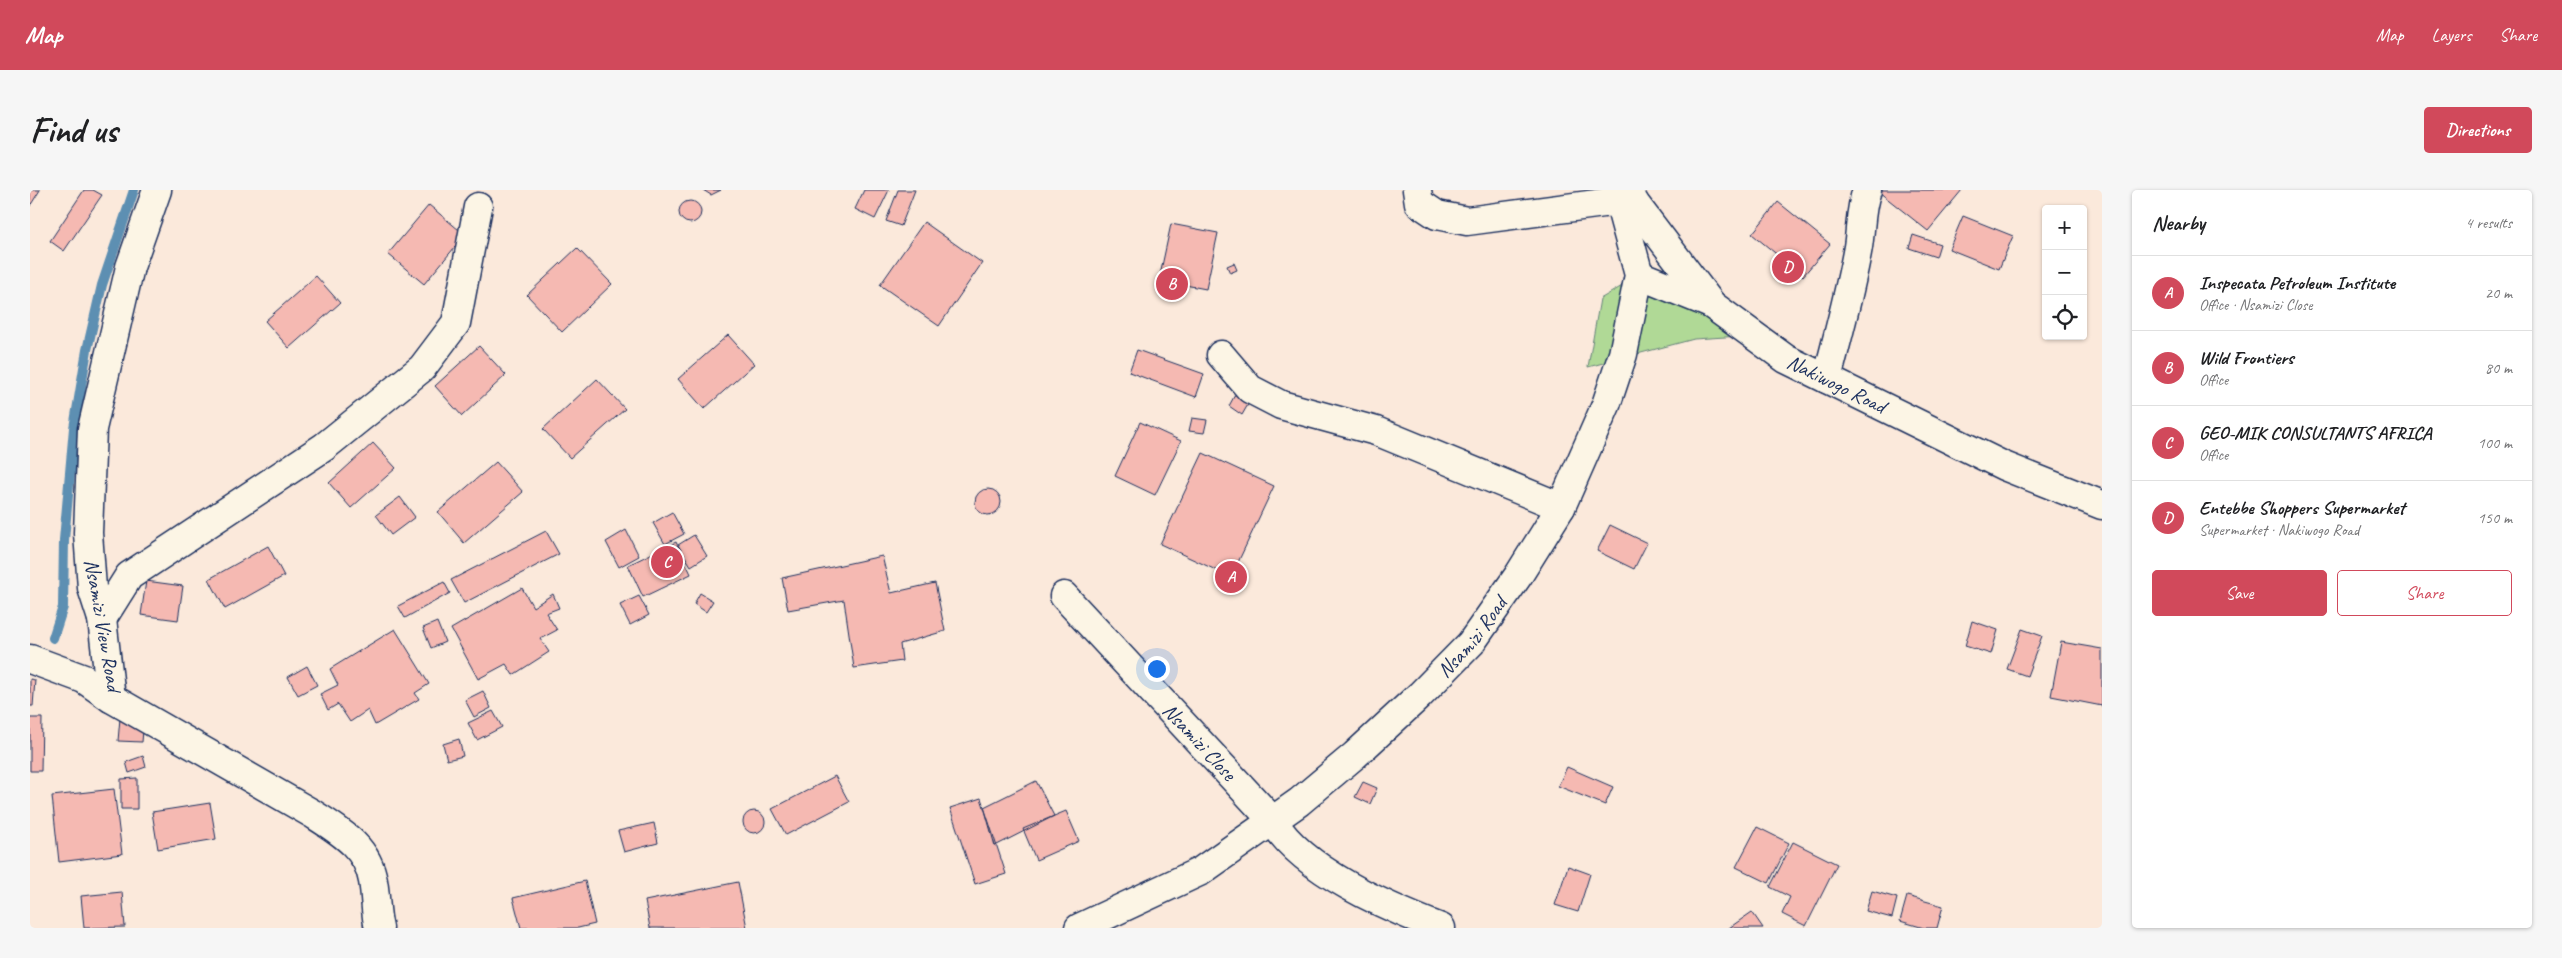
<!DOCTYPE html>
<html lang="en">
<head>
<meta charset="utf-8">
<style>
  body { margin:0; font-family:Caveat,sans-serif; background:#f6f6f6; color:#202124 }
  .controls { position:absolute; right:15px; top:15px; display:grid; overflow:hidden; border-radius:5px; box-shadow:0 1px 4px #0004 }
  .controls button { width:45px; height:45px; display:grid; place-items:center; padding:0; border:0; border-bottom:1px solid #e0e0e0; background:#fff; color:#202124; font:25px sans-serif }
  .you { position:absolute; left:1126px; top:478px; width:18px; height:18px; margin:-12px; border:4px solid #fff; border-radius:50%; background:#1a73e8; box-shadow:0 0 0 8px #1a73e833 }
  .badge { display:grid; place-items:center; width:32px; height:32px; border-radius:50%; background:#d1495b; color:#fff; font-size:16px; font-weight:700 }
  .pin { position:absolute; translate:-50% -50%; border:2px solid #fff; box-shadow:0 1px 5px #0006 }
  .list { margin:0; padding:0; list-style:none }
  h2 { display:flex; justify-content:space-between; align-items:center; height:65px; margin:0; padding:0 20px; font-size:21px }
  h2 small { font-size:16px; font-weight:400; color:#757577 }
  .list li { display:grid; grid-template-columns:32px 1fr auto; gap:15px; align-items:center; box-sizing:border-box; height:75px; padding:0 20px; border-top:1px solid #e0e0e0 }
  .list b { display:block; font-size:19px; white-space:nowrap }
  .list p { margin:0; font-size:16px; white-space:nowrap; color:#757577 }
  .list em { font-size:16px; font-style:normal; color:#757577 }
  .actions { display:flex; gap:10px; padding:15px 20px }
  .actions a { flex:1; padding:11px 0; border:1px solid #d1495b; border-radius:5px; text-align:center; font-size:18px; color:#d1495b }
  .actions .main { background:#d1495b; color:#fff }
  .icon { flex:none; width:28px; height:28px; fill:none; stroke:currentColor; stroke-width:2; stroke-linecap:round; stroke-linejoin:round }
  .map { position:relative; flex:none; width:2072px; height:738px; overflow:hidden; border-radius:5px }
  header { display:flex; align-items:center; gap:30px; box-sizing:border-box; height:70px; padding:0 25px; background:#d1495b; color:#fff }
  header strong { font-size:24px }
  nav { display:flex; gap:28px; margin-inline-start:auto; font-size:18px }
  .intro { display:flex; align-items:center; justify-content:space-between; box-sizing:border-box; height:120px; padding:0 30px }
  h1 { margin:0; font-size:35px }
  .button { padding:12px 22px; border-radius:5px; background:#d1495b; color:#fff; font-size:18px; font-weight:700 }
  main { display:flex; gap:30px; padding:0 30px }
  aside { flex:1; background:#fff; border-radius:5px; box-shadow:0 1px 4px #0004 }
  .map>svg:first-child { display:block }
  .green { fill:#b0d996; stroke:#66847a }
  .lines { fill:none; stroke-linecap:round; stroke-linejoin:round }
  .stream { stroke:#5d8fb2; stroke-width:10 }
  .building { fill:#f5b9b2; stroke:#1b2f5e }
  .minor-casing { stroke:#1b2f5e; stroke-width:31 }
  .minor { stroke:#fcf5e5; stroke-width:28 }
  .labels { text-anchor:middle; stroke-width:4.5; stroke-linejoin:round; paint-order:stroke }
  .street-label { font-size:21px; fill:#1b2f5e; stroke:#fcf5e5 }
</style>
</head>
<body>
<header>
<strong>Map</strong>
<nav><a>Map</a><a>Layers</a><a>Share</a></nav>
</header>
<div class="intro"><h1>Find us</h1><a class="button">Directions</a></div>
<main>
<div class="map">
<svg width="2072" height="738" viewBox="0 0 2072 738">
  <rect width="100%" height="100%" fill="#fbe9db"/>
  <filter id="ink" filterUnits="userSpaceOnUse"><feTurbulence type="fractalNoise" baseFrequency=".02" numOctaves="2"/><feDisplacementMap in="SourceGraphic" scale="10" xChannelSelector="R" yChannelSelector="G"/><feConvolveMatrix kernelMatrix="1 2 1 2 8 2 1 2 1" color-interpolation-filters="sRGB"/></filter>
  <g filter="url(#ink)">
    <path class="green" d="M1594,95l57,9 60,42 -47,3 -106,28 12,-68z"/>
    <g class="lines">
      <path class="stream" d="M23,448l10,-31 1,-67 10,-112 13,-78 15,-65 32,-95"/>
    </g>
    <path class="building" d="M0,0h10l-10,16z
      M54,0h9l9,5 -38,56 -14,-10z
      M673,0h18l-10,5z
      M834,0h25l-14,29 -20,-10z
      M868,0h17l-14,36 -15,-5z
      M1851,0h81l-34,41 -49,-39z
      M649 22a11 11 0 1 1 22 0a11 11 0 1 1-22 0Z
      M1748,12l52,42 -27,32 -51,-42z
      M399,15l36,30 -41,49 -36,-30z
      M1933,26l50,20 -14,33 -50,-20z
      M894,32l58,41 -43,63 -59,-41z
      M1141,34l47,9 -12,56 -47,-9z
      M1883,45l27,9 -4,13 -27,-9z
      M547,58l35,36 -50,48 -35,-37z
      M1204,73l3,7 -7,3 -3,-7z
      M286,86l24,27 -51,45 -24,-27z
      M698,145l26,29 -50,45 -26,-30z
      M449,156l27,29 -44,41 -27,-30z
      M1107,160l67,24 -8,23 -67,-25z
      M567,189l28,30 -55,49 -27,-29z
      M1206,203l14,8 -8,14 -13,-9z
      M1162,228l15,2 -3,13 -15,-2z
      M1110,232l41,19 -26,54 -40,-19z
      M343,253l23,25 -45,40 -22,-25z
      M1173,263l71,33 -43,91 -71,-33z
      M466,272l27,30 -59,51 -26,-31z
      M945 312a13 13 0 1 1 26 0a13 13 0 1 1-26 0Z
      M370,307l15,20 -24,18 -15,-20z
      M642,322l12,22 -19,10 -12,-21z
      M1580,335l37,18 -13,26 -37,-18z
      M596,340l13,26 -20,11 -13,-25z
      M516,341l13,23 -95,49 -13,-23z
      M664,345l13,21 -16,10 -13,-21z
      M646,352l15,32 -48,23 -15,-32z
      M238,356l16,30 -59,33 -16,-30z
      M852,366l9,37 44,-10 10,48 -45,13 2,17 -48,7 -10,-68 -56,10 -6,-32z
      M116,391l37,5 -5,34 -37,-5z
      M414,392l6,11 -45,25 -7,-12z
      M492,398l11,19 20,-13 6,14 -13,5 11,17 -17,9 9,13 -36,23 -7,-11 -28,15 -27,-50z
      M670,403l13,8 -7,11 -12,-8z
      M609,406l10,19 -19,10 -10,-20z
      M1942,431l26,9 -7,24 -26,-8z
      M407,432l8,20 -14,6 -8,-20z
      M365,439l34,55 -14,9 4,6 -44,26 -7,-15 -18,12 -12,-18 -10,6 -8,-16 18,-9 -8,-16z
      M1992,439l20,7 -15,40 -20,-7z
      M2031,452l41,7v57l-51,-10z
      M277,476l10,19 -19,10 -10,-18z
      M0,489l5,1 -2,26h-3z
      M453,501l8,17 -17,9 -9,-17z
      M463,521l9,16 -25,13 -9,-17z
      M0,528h12l-1,53h-11z
      M90,528l24,1 -2,23 -24,-1z
      M429,549l4,17 -16,4 -4,-16z
      M113,566l3,11 -17,6 -3,-11z
      M1537,577l46,20 -8,18 -47,-19z
      M805,586l14,26 -63,33 -14,-26z
      M107,588v31h-16v-30z
      M1006,591l18,35 -59,30 -11,-39z
      M1333,592l14,6 -7,16 -15,-7z
      M84,599l8,65 -63,8 -7,-66z
      M951,608l25,76 -31,10 -25,-76z
      M180,613l6,36 -58,10 -6,-37z
      M1036,621l13,30 -43,19 -13,-31z
      M713 632a11 11 0 1 1 22 0a11 11 0 1 1-22 0Z
      M624,633l4,20 -34,9 -6,-21z
      M1727,637l32,16 -20,40 -33,-16z
      M1763,652l44,22 -31,62 -24,-12 8,-17 -20,-10z
      M1538,676l22,8 -12,38 -23,-7z
      M555,691l10,43 -17,4h-57l-8,-30z
      M708,692l9,46h-97l-5,-27z
      M1842,701l25,7 -5,20 -26,-7z
      M92,702l3,35 -41,1 -3,-32z
      M1877,706l36,10 -6,22h-13l-24,-7z
      M1722,722l11,16h-34z"/>
    <g class="lines">
      <g class="minor-casing">
        <g id="minor">
          <path d="M1387,0l2,13 18,12 30,6 152,-20"/>
          <path id="s1" d="M1597,0l9,15 76,100 74,54 218,107 98,39"/>
          <path d="M1609,85l72,29"/>
          <path d="M1191,165l29,34 31,16 95,26 185,76"/>
          <path d="M1797,189c11,-44 23,-87 31,-132 3,-19 2,-39 9,-57"/>
          <path id="s2" d="M1034,406l209,225c30,50 114,86 168,107"/>
          <path d="M72,429l27,-43 195,-129 98,-79 34,-45 22,-116"/>
          <path d="M0,469l54,20 27,19 202,116c26,17 55,33 60,67 3,16 2,32 6,47"/>
          <path d="M81,508l-9,-79 -10,-31 -4,-55 4,-104 38,-162 27,-77"/>
          <path id="s3" d="M1049,738l122,-57 98,-69 56,-47 65,-60 51,-52 47,-67 43,-69 45,-102 17,-51 16,-79 -23,-85"/>
        </g>
      </g>
      <use href="#minor" class="minor"/>
    </g>
  </g>
  <g class="labels">
    <g class="street-label">
      <text dy="7" stroke="none"><textPath href="#s1" startOffset="291">Nakiwogo Road</textPath></text>
      <text transform="translate(73 435) rotate(80)" y="7">Nsamizi View Road</text>
      <text dy="7" stroke="none"><textPath href="#s3" startOffset="494">Nsamizi Road</textPath></text>
      <text dy="7" stroke="none"><textPath href="#s2" startOffset="199">Nsamizi Close</textPath></text>
    </g>
  </g>
</svg>
<div class="controls">
<button>+</button>
<button>−</button>
<button><svg class="icon" aria-label="locate" viewBox="0 0 24 24"><circle cx="12" cy="12" r="6"/><path d="M12 2v4M12 18v4M2 12h4M18 12h4"/></svg></button>
</div>
<div class="you"></div>
<div class="pin badge" style="left:1201px;top:387px">A</div>
<div class="pin badge" style="left:1142px;top:94px">B</div>
<div class="pin badge" style="left:637px;top:372px">C</div>
<div class="pin badge" style="left:1758px;top:77px">D</div>
</div>
<aside>
<h2>Nearby<small>4 results</small></h2>
<ul class="list">
<li><span class="badge">A</span><div><b>Inspecata Petroleum Institute</b><p>Office · Nsamizi Close</p></div><em>20 m</em></li>
<li><span class="badge">B</span><div><b>Wild Frontiers</b><p>Office</p></div><em>80 m</em></li>
<li><span class="badge">C</span><div><b>GEO-MIK CONSULTANTS AFRICA</b><p>Office</p></div><em>100 m</em></li>
<li><span class="badge">D</span><div><b>Entebbe Shoppers Supermarket</b><p>Supermarket · Nakiwogo Road</p></div><em>150 m</em></li>
</ul>
<div class="actions"><a class="main">Save</a><a>Share</a></div>
</aside>
</main>
</body>
</html>
